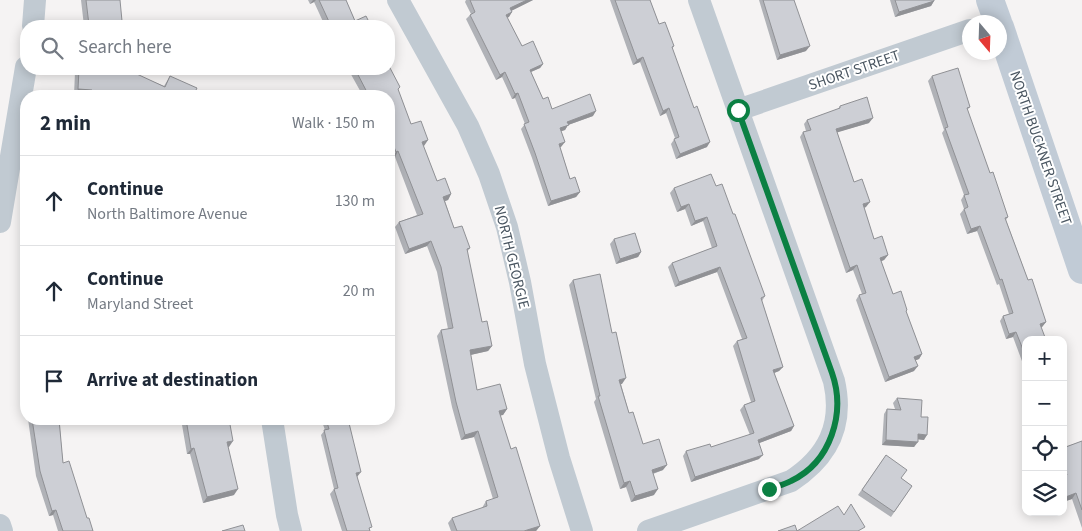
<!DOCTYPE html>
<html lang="en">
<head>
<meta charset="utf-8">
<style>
  body { margin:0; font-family:"Source Sans 3",sans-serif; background:#f6f6f7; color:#1f2937 }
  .controls { position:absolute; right:15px; bottom:15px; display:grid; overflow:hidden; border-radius:10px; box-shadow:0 2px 12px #0003 }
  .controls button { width:45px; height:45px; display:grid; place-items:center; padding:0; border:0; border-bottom:1px solid #e0e1e3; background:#fff; color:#1f2937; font:25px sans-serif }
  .compass { position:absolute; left:962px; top:15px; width:45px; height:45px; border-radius:50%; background:#fff; box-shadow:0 2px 12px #0003; rotate:161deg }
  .stop { position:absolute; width:15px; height:15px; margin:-11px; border:4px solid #0b8043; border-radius:50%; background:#fff }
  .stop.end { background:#0b8043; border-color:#fff; box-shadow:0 1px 5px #0008 }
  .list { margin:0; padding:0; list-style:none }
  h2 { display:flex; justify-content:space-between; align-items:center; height:65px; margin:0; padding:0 20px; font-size:21px }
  h2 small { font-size:16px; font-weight:400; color:#747a83 }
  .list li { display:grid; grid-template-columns:32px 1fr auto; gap:15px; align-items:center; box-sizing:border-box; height:90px; padding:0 20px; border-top:1px solid #e0e1e3 }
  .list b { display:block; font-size:19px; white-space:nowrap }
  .list p { margin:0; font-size:16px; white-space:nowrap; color:#747a83 }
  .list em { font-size:16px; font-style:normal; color:#747a83 }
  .icon { flex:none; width:28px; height:28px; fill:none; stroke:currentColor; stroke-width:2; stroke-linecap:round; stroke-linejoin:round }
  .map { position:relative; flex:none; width:1082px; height:531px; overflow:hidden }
  .search { position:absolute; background:#fff; box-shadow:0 2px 12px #0003; left:20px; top:20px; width:375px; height:55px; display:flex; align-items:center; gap:12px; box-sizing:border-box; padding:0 18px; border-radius:20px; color:#747a83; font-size:19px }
  .panel { position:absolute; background:#fff; box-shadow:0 2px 12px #0003; left:20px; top:90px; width:375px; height:335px; border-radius:20px }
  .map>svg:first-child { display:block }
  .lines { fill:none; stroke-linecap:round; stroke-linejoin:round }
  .minor { stroke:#c1cad2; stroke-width:22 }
  .secondary { stroke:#c1cbd6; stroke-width:28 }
  .wall { fill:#b0b2b7 }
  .shaded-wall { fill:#909195 }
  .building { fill:#cdcfd5; stroke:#909195 }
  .route { stroke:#0b8043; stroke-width:6 }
  .labels { text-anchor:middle; stroke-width:4; stroke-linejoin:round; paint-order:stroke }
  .street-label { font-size:15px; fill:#4a5661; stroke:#fff }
</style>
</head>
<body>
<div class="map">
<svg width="1082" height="531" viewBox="0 0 1082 531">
  <rect width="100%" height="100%" fill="#f5f3f3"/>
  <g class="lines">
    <path class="minor" d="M398,0l70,126 21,48 18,53 13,55 15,82 24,94 23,73
      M33,26l2,-26
      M738,110l232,-80
      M0,222l26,-155
      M272,419l15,96 4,16
      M0,525l2,6
      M648,531l143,-50c37,-24 53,-56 43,-100l-135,-381"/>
    <path class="secondary" d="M990,0l8,22
      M1000,27l82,243"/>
  </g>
  <path class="wall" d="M81,0h39l-1,26h-35z
    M308,0h38l9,21 16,5h-46l-11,-24 -4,2z
    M466,0h67l-22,11 1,1 -5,6 15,28 21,18 -3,4 -9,4 12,27 9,10 41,7 -25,9 -3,5 -4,1v16h-1l10,32 10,13 -4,5 -28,9 -16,-48 -11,-29 4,-5 -10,-26 -3,1 -10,-22 -6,3 -30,-61 5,-5 -6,-12z
    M610,0h40l9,24 15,22 -2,3 35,98 -31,12 -5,-15 4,-6 -9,-25 -6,3 -20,-54 -7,3z
    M759,0h35l12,51 -29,9z
    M890,0h44v1l-3,5 -36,11z
    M78,69h44l42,17 6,-10 23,20h-105l-14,-1 1,-23z
    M348,69h41l11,18 -2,3 13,34 12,22 14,35 14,13 -3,6 -3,1 9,27 16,20 -3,4 15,70 10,24 -4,5 -18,4 7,35 30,19 -4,6h-3l11,34 29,77 -4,5h-85l-3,-8 4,-5 30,-10 4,-7 7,-2 -19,-62 -13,3 -9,-33 -15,-71 4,-6 7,-1 -11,-57 -10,-26 -22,8 -10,-27 4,-5 18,-7 -22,-58 -3,1 -3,-8v-54h-26z
    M932,76l38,31 -3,3 23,63 18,44 -2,3 22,60 18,42 -4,5 -16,13v32l-13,-35 -7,2 -6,-18 3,-5 6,-2 -10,-30 -2,1 -20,-54 -10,3 -7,-20 4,-5 -3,-9 3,-5 -22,-62 2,-3 -16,-49z
    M840,106l29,17 -32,9 17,50 12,25 -2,1 10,31 14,16 -4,5 -3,1 12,33 14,16 -1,2 16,42 -3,5 -3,1 -2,11 -29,11 -29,-82 3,-5 3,-1 -9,-24 -7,3 -46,-136 3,-5 3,-1 -2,-7 3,-4 31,-11z
    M716,186l17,28 32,82 -3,5 21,66 -4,4 -5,2 20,53 -3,5 -32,12v16l-68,23 -8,-26 3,-5 25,-4 39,-12 -10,-25 4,-5 7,-3 -18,-56 4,-5 5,-2 -25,-67 -42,15 -7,-20 4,-4 40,-15 -9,-27 -12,5 -6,-17 -8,3 -7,-19 4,-5z
    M614,239l27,13 -3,5 -22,7 -6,-20z
    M573,280l49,104h-1l8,29 14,31 20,26 -10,4 1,21 -23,7 -5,-15 -6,2 -26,-87 2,-3 -27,-114z
    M897,398l24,19 3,23 -6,-1 -4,8 -32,-2 2,-31 3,-5h8l-2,-6z
    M28,419h31l4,44 24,55 6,13h-35l-5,-16 -4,1 -13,-40z
    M181,419h48v28h-1l6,48 -31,8 -13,-49h-3z
    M321,419h31l-3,3 8,55 13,54h-28l-12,-37 4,-5 -13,-54 4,-5z
    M1082,441v87l-10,-29 -9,3v-54z
    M886,455l15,23 11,8 -21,31 -33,-22z"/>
  <path class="shaded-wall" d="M313,0h3l-2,2 -4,2z
    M527,0h6l-26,13 3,-5z
    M934,1l-3,5 -36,11 4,-5z
    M512,12l-3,5 -6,3 3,-5z
    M122,21l-3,5h-32l2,-1z
    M810,46l-4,5 -29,9 3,-5z
    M643,57l-3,5 -7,3 4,-5z
    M543,64l-3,4 -14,6 4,-4z
    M505,72l-3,5 -6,3 4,-5z
    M78,89l14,1 -4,6 -14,-1z
    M518,93l-3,5 -3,1 3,-5z
    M669,108l-3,5 -6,3 3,-5z
    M596,111l-3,5 -25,9 -3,5 -9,3 4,-5 7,-6z
    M873,118l-4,5 -37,11 4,-5z
    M428,140l-4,6 -6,2 4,-6z
    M565,142l-4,5 -5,2 3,-5z
    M710,142l-3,5 -31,12 4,-5z
    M398,151l-3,6 -3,1 4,-6z
    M580,192l-4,5 -28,9 3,-5z
    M451,194l-3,6 -9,3 4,-6z
    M870,202l-4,5 -7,2 4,-5z
    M689,204l-4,5 -8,3 4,-5z
    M707,217l-4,4 -12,5 4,-5z
    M980,226l-3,5 -10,3 4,-5z
    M431,241l-4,5 -22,8 4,-5z
    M641,252l-3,5 -22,7 4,-5z
    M888,255l-4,5 -7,3 3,-5z
    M857,265l-4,5 -7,3 4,-5z
    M720,267l-3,5 -42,15 4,-5z
    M1046,322l-4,5 -5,2 3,-5z
    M1016,332l-3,5 -7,2 3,-5z
    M492,346l-4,5 -22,5 4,-6z
    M922,354l-3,5 -8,3 3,-5z
    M918,366l-4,5 -29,11 4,-5z
    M783,367l-4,4 -10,4 4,-5z
    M626,378l-4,6 -7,1 4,-5z
    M507,409l-4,6 -8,2 4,-6z
    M794,426l-3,5 -37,14 4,-5z
    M478,431l-4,6 -13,3 4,-5z
    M918,434l9,1 -3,5 -9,-1z
    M886,440l32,2 -4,5 -32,-2z
    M233,441l-4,6 -6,1 4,-6z
    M194,448l-4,6h-3l4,-5z
    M763,455l-4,4 -68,23 4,-5z
    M667,465l-4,5 -15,5 4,-5z
    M361,472l-4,5 -5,1 4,-5z
    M630,481l-4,6 -6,2 4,-6z
    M238,489l-4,6 -31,8 4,-6z
    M658,489l-4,6 -23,7 4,-6z
    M1076,493l-4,6 -9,3v-4z
    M56,510l-3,5 -4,1 3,-5z
    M540,526l-4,5h-12z"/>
  <path class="building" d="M86,0h34l2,21 -33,4z
    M319,0h27l9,21 11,-5 5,10h-40z
    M470,0h57l-17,8 2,4 -6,3 16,31 11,-5 10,23 -13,6 13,29 5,-2 4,12 38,-15 6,17 -29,11 2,3 -9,3 5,14 -6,2 11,35 5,-2 5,15 -29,9 -16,-48 -11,-29 5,-2 -11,-29 -3,1 -10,-22 -5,3 -30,-60 5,-3z
    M615,0h35l9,24 6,-2 9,24 -2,1 22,61 3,-2 13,36 -30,12 -6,-15 5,-2 -10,-29 -6,3 -20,-54 -6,3z
    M763,0h31l16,46 -30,9z
    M895,0h39v1l-35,11z
    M389,66l11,21 -2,2 13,35 10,-3 7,19 -6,2 15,39 8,-3 6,16 -8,3 11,31 8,-2 8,22 -3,1 15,73 5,-1 5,25 -22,4 7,40 23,-6 7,25 -8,2 12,38 5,-2 24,79 -16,5h-67l-5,-13 35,-12 -1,-5 12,-4 -20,-66 -13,4 -9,-33 -15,-72 12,-2 -12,-61 -10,-26 -22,8 -10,-27 24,-8 -25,-63 -2,1 -7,-18v-38h-20l-14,-27h34z
    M958,68l12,39 -3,1 23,65 3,-1 15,45 -3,1 23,62 4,-1 14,43 -6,2 6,16h-20v17l-10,-25 -7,2 -6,-18 10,-3 -11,-34 -2,1 -20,-54 -9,3 -7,-20 4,-2 -4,-12 5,-1 -24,-66 3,-1 -16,-51z
    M79,69h47l39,18 5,-11 27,12 -4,8h-101v-6l-14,-1z
    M867,97l6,21 -37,11 18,53 8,-3 8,23 -7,2 11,35 8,-3 6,19 -8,3 13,36 8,-3 6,19 -1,1 16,43 -8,3 4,9 -29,11 -30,-82 7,-2 -9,-28 -7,3 -47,-136 8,-2 -4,-10 33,-12v-2z
    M711,174l5,12 6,-2 11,30h2l30,82 -4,2 22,69 -10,3 21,56 -36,14 5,15 -68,22 -9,-26 24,-7 1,3 43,-14 -10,-28 11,-4 -18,-60 10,-3 -27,-71 -41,15 -7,-19 45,-17 -10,-29 -12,4 -6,-17 -8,3 -7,-19z
    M635,233l6,19 -21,7 -6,-20z
    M600,274l12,59 4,-1 10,46 -7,2 10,33 4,-1 10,32 16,-5 8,26 -15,5 6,19 -23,7 -5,-15 -6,2 -26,-87h2l-27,-116z
    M897,398l25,2 -1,17h7l-1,18 -9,-1v8l-32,-2 1,-31 14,1z
    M32,419h27l4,44 6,-2 18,57h2l4,13h-30l-7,-21 -4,1 -12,-40z
    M186,419h43l4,22 -6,1 11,47 -31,8 -13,-49 -3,1z
    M326,419h22l13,53 -5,1 16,54 -3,1 1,3h-23l-13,-42 4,-1 -14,-58 5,-1z
    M1082,441v69l-6,-17 -13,5v-22l4,-1 -4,-11v-16z
    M886,455l21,15 -6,8 11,8 -18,26 -32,-22z
    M851,504l14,23 -7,4h-80l17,-6 2,6 41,-25 6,9z
    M243,525l2,6h-23z"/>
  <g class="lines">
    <path class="route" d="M738,110l94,263c14,40 -1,89 -41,108 -7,4 -15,5 -22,8"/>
  </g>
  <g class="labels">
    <g class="street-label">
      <text transform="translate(854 70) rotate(-19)" y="5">SHORT STREET</text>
      <text transform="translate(1041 148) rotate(71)" y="5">NORTH BUCKNER STREET</text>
      <text transform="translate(512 257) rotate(76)" y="5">NORTH GEORGIE</text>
    </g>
  </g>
</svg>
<div class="controls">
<button>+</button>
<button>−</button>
<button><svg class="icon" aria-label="locate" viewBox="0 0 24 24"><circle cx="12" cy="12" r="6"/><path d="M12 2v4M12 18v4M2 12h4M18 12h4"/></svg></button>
<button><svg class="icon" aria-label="layers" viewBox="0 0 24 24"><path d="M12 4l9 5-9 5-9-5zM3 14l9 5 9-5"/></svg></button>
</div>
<svg class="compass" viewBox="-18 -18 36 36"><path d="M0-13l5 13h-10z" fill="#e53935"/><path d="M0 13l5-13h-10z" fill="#747a83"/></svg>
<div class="stop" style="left:738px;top:110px"></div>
<div class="stop end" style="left:769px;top:489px"></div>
<div class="search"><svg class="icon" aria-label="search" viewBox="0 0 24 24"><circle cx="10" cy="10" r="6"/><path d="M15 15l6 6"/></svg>Search here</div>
<section class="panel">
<h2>2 min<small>Walk · 150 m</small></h2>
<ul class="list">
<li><svg class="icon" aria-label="ahead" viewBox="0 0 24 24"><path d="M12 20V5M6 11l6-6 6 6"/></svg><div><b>Continue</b><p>North Baltimore Avenue</p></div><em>130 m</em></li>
<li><svg class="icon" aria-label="ahead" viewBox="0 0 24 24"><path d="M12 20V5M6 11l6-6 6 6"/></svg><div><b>Continue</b><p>Maryland Street</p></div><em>20 m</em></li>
<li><svg class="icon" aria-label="arrive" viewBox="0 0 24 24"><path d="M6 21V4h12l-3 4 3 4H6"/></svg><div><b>Arrive at destination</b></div></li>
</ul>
</section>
</div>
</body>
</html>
